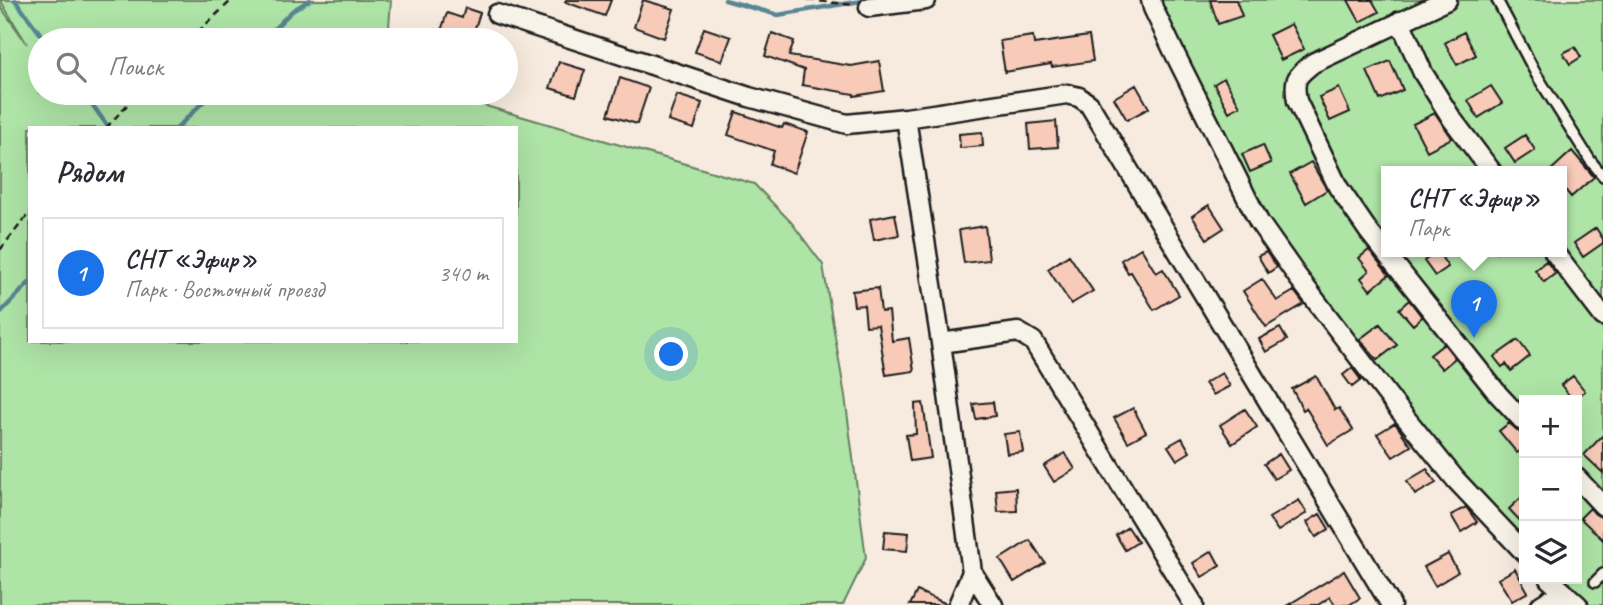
<!DOCTYPE html>
<html lang="ru">
<head>
<meta charset="utf-8">
<style>
  body { margin:0; font-family:Caveat,sans-serif; background:#f2f2f3; color:#2b2b33 }
  .controls { position:absolute; right:21px; bottom:21px; display:grid; overflow:hidden; border-radius:0px; box-shadow:0 7px 28px #0002 }
  .controls button { width:63px; height:63px; display:grid; place-items:center; padding:0; border:0; border-bottom:2px solid #e1e1e2; background:#fff; color:#2b2b33; font:35px sans-serif }
  .you { position:absolute; left:672px; top:355px; width:24px; height:24px; margin:-18px; border:5px solid #fff; border-radius:50%; background:#1a73e8; box-shadow:0 0 0 10px #1a73e833 }
  .badge { display:grid; place-items:center; width:46px; height:46px; border-radius:50%; background:#1a73e8; color:#fff; font-size:23px; font-weight:700 }
  .pin { position:absolute; translate:-50% -58px; filter:drop-shadow(0 2px 4px #0008) }
  .pin::after { content:''; position:absolute; top:37px; width:24px; height:21px; background:inherit; clip-path:polygon(0 0,100% 0,50% 100%) }
  .popup { position:absolute; left:1381px; top:166px; width:186px; height:91px; box-sizing:border-box; display:grid; place-content:center; border-radius:0px; background:#fff; filter:drop-shadow(0 2px 5px #0005); font-size:23px; white-space:nowrap; color:#7c7c81 }
  .popup b { font-size:26px; color:#2b2b33 }
  .popup::after { content:''; position:absolute; left:50%; top:100%; margin-left:-14px; border:14px solid transparent; border-top-color:#fff }
  .list { margin:0; padding:0; list-style:none }
  h2 { display:flex; justify-content:space-between; align-items:center; height:91px; margin:0; padding:0 28px; font-size:30px }
  h2 small { font-size:23px; font-weight:400; color:#7c7c81 }
  .list li { display:grid; grid-template-columns:46px 1fr auto; gap:21px; align-items:center; box-sizing:border-box; height:112px; margin:0 14px 14px; padding:0 14px; border:2px solid #e1e1e2; border-radius:0px }
  .list b { display:block; font-size:26px; white-space:nowrap }
  .list p { margin:0; font-size:23px; white-space:nowrap; color:#7c7c81 }
  .list em { font-size:23px; font-style:normal; color:#7c7c81 }
  .icon { flex:none; width:38px; height:38px; fill:none; stroke:currentColor; stroke-width:2; stroke-linecap:round; stroke-linejoin:round }
  .map { position:relative; flex:none; width:1603px; height:605px; overflow:hidden }
  .search { position:absolute; background:#fff; box-shadow:0 7px 28px #0002; left:28px; top:28px; width:490px; height:77px; display:flex; align-items:center; gap:18px; box-sizing:border-box; padding:0 24px; border-radius:38px; color:#7c7c81; font-size:26px }
  .panel { position:absolute; background:#fff; box-shadow:0 7px 28px #0002; left:28px; top:126px; width:490px; height:217px; border-radius:0px }
  .map>svg:first-child { display:block }
  .green { fill:#aee4a6; stroke:#658061; stroke-width:2; fill-rule:evenodd }
  .lines { fill:none; stroke-linecap:round; stroke-linejoin:round }
  .stream { stroke:#598593; stroke-width:4.5 }
  .building { fill:#f8cbb9; stroke:#1c1c1c; stroke-width:2 }
  .lane-casing { stroke:#1c1c1c; stroke-width:14 }
  .street-casing { stroke:#1c1c1c; stroke-width:23 }
  .path { stroke:#1c1c1c; stroke-width:2.5; stroke-dasharray:7 5; stroke-linecap:butt }
  .lane { stroke:#f7f3e8; stroke-width:9 }
  .street { stroke:#f7f3e8; stroke-width:18 }
</style>
</head>
<body>
<div class="map">
<svg width="1603" height="605" viewBox="0 0 1603 605">
  <rect width="100%" height="100%" fill="#f7ebdf"/>
  <filter id="ink" filterUnits="userSpaceOnUse"><feTurbulence type="fractalNoise" baseFrequency=".0143" numOctaves="2"/><feDisplacementMap in="SourceGraphic" scale="14" xChannelSelector="R" yChannelSelector="G"/><feConvolveMatrix kernelMatrix="1 2 1 2 8 2 1 2 1" color-interpolation-filters="sRGB"/></filter>
  <g filter="url(#ink)">
    <path class="green" d="M0,0h391l-3,40h-348v53h401l313,91 37,38 32,43 22,131 21,162 -23,47h-843v-599l27,38zM30,128h486v213h-486z
      M1144,0h459v605h-22l-28,-26h24v-179h-53v149l-227,-273zM1386,172h176v80h-176z"/>
    <g class="lines">
      <path class="stream" d="M15,0l30,40
        M725,0l53,15 89,-15
        M263,40l29,-29 18,-11
        M84,93l25,35
        M177,128l35,-35
        M0,313l30,-31"/>
    </g>
    <path class="building" d="M566,0h45l-6,16 -40,-14z
      M643,0l31,9 -10,29 -30,-11z
      M1210,0h26l6,16 -24,8z
      M1348,0h24l7,12 -19,10z
      M465,8l15,5 -9,27h-33l9,-27 15,5z
      M1291,24l13,25 -23,11 -12,-25z
      M704,28l27,9 -9,24 -27,-9z
      M1464,32l12,23 -19,10 -12,-22z
      M772,33l22,8 -5,15 62,10 28,-5 5,30 -30,5v-2l-52,-9 2,-15 -39,-14z
      M1033,36l1,8 55,-8 4,25 -41,6 -1,-3 -46,8 -5,-31z
      M1575,47l6,10 -11,7 -7,-11z
      M1390,61l13,29 -23,10 -13,-29z
      M559,62l26,8 -9,26 -26,-8z
      M620,78l29,10 -12,36 -29,-9z
      M1224,78l16,28 -11,6 -15,-28z
      M1136,85l13,23 -22,12 -13,-22z
      M1491,86l11,17 -24,15 -10,-18z
      M1339,88l11,24 -20,9 -11,-24z
      M677,95l25,8 -8,26 -26,-8z
      M736,112l46,16 2,-4 24,8 -14,41 -24,-9 4,-13 -46,-16z
      M1435,113l17,25 -25,13 -14,-27z
      M1056,121l2,26 -28,2 -2,-25z
      M982,132l1,14 -23,2 -1,-14z
      M1525,135l10,15 -20,13 -10,-15z
      M1263,145l8,18 -21,9 -8,-18z
      M1572,151l22,26 -23,20 -9,-11v-14h-13z
      M1311,162l16,28 -21,13 -16,-29z
      M1209,205l15,23 -17,11 -15,-23z
      M895,214l4,21 -25,5 -4,-21z
      M985,226l4,34 -25,3 -5,-33z
      M1596,228l7,11v4l-20,14 -9,-14z
      M1141,248l15,25 7,-4 16,26 -25,15 -23,-38 -3,1 -7,-13z
      M1369,250l20,25 -19,15 -9,-12 8,-7 -10,-13z
      M1266,252l11,15 -9,6 -10,-17z
      M1436,252h2l10,15 -13,9 -11,-15z
      M1069,255l24,36 -22,13 -23,-35z
      M1546,261l10,12 -12,9 -9,-12z
      M1262,279l15,22 17,-10 10,13 -38,23 -23,-36z
      M878,288l3,24 8,-1 3,30 17,-3 5,33 -28,4 -8,-50 -12,1 -2,-21 -10,1 -2,-15z
      M1409,300l13,17 -9,8 -14,-16z
      M1474,301l10,13 -12,9 -10,-12z
      M1380,324l17,21 -20,15 -17,-21z
      M1280,328l7,12 -21,12 -7,-13z
      M1518,340l12,16 -19,15 -5,-7 -4,3 -8,-10z
      M1444,344l11,14 -13,11 -12,-14z
      M1352,368l9,12 -9,7 -9,-12z
      M1222,373l8,13 -17,9 -8,-12z
      M1316,376l19,34 4,-2 14,22 -25,15 -22,-37 -3,2 -11,-21z
      M1573,376l12,15 -12,9 -12,-15z
      M993,402l2,14 -19,3 -3,-15z
      M923,403l8,55 -21,3 -4,-26 10,-1 -1,-30z
      M1133,408l13,24 -18,10 -14,-24z
      M1245,409l12,18 -25,17 -12,-19z
      M1395,423l16,23 -18,11 -16,-23z
      M1509,423l15,13v12l-7,5 -18,-22z
      M1020,432l3,20 -16,2 -3,-20z
      M1603,435v38l-19,-18z
      M1182,438l8,14 -13,8 -9,-14z
      M1065,453l10,16 -21,13 -10,-16z
      M1279,454l10,16 -15,9 -10,-15z
      M1427,469l9,14 -21,12 -8,-14z
      M1016,488l1,23 -19,1 -2,-22z
      M1524,495v30l-15,-16z
      M1299,500l8,13 -29,18 -9,-13z
      M1466,507l11,15 -16,10 -10,-17z
      M1590,508l5,6 8,4v22l-23,-22z
      M1320,514l9,15 -13,8 -9,-15z
      M1128,527l10,15 -13,8 -9,-15z
      M885,531l24,2 -2,18 -24,-2z
      M1030,540l15,23 -31,19 -14,-23z
      M1212,551l8,15 -18,11 -9,-14z
      M1448,554l10,18 -23,14 -11,-19z
      M1515,569l13,23 -16,9 -14,-22z
      M1344,571l16,27 -11,7h-14l-5,-8 -12,8h-30z
      M917,591l30,13v1h-37z"/>
    <g class="lines">
      <g class="lane-casing">
        <path id="lane" d="M1497,0l39,74 54,86 13,16
          M1595,582l8,-8"/>
      </g>
      <g class="street-casing">
        <path id="street" d="M1151,0l2,8 21,44 85,170 38,54 95,125 64,79 68,72
          M1447,0l-134,63c-17,13 -20,17 -16,38l41,86 31,45 129,162 26,28
          M869,7l57,-7
          M497,14l252,83 98,27 59,-6 161,-24 12,3 10,7 302,501
          M1400,21l23,52 29,46 40,53
          M906,118l35,225 31,229 -14,33
          M1554,252l49,64
          M941,343l77,-11 15,9 161,264
          M1577,478l26,28
          M972,572l21,33
          M1549,579l29,26
          M1541,605l21,-13"/>
      </g>
      <path class="path" d="M808,0l46,5
        M189,40l43,-40
        M106,128l32,-35
        M0,250l30,-38"/>
      <use href="#lane" class="lane"/>
      <use href="#street" class="street"/>
    </g>
  </g>
</svg>
<div class="controls">
<button>+</button>
<button>−</button>
<button><svg class="icon" aria-label="layers" viewBox="0 0 24 24"><path d="M12 4l9 5-9 5-9-5zM3 14l9 5 9-5"/></svg></button>
</div>
<div class="you"></div>
<div class="pin badge" style="left:1474px;top:338px">1</div>
<div class="popup"><b>СНТ «Эфир»</b>Парк</div>
<div class="search"><svg class="icon" aria-label="search" viewBox="0 0 24 24"><circle cx="10" cy="10" r="6"/><path d="M15 15l6 6"/></svg>Поиск</div>
<section class="panel">
<h2>Рядом<small></small></h2>
<ul class="list">
<li><span class="badge">1</span><div><b>СНТ «Эфир»</b><p>Парк · Восточный проезд</p></div><em>340 m</em></li>
</ul>
</section>
</div>
</body>
</html>
